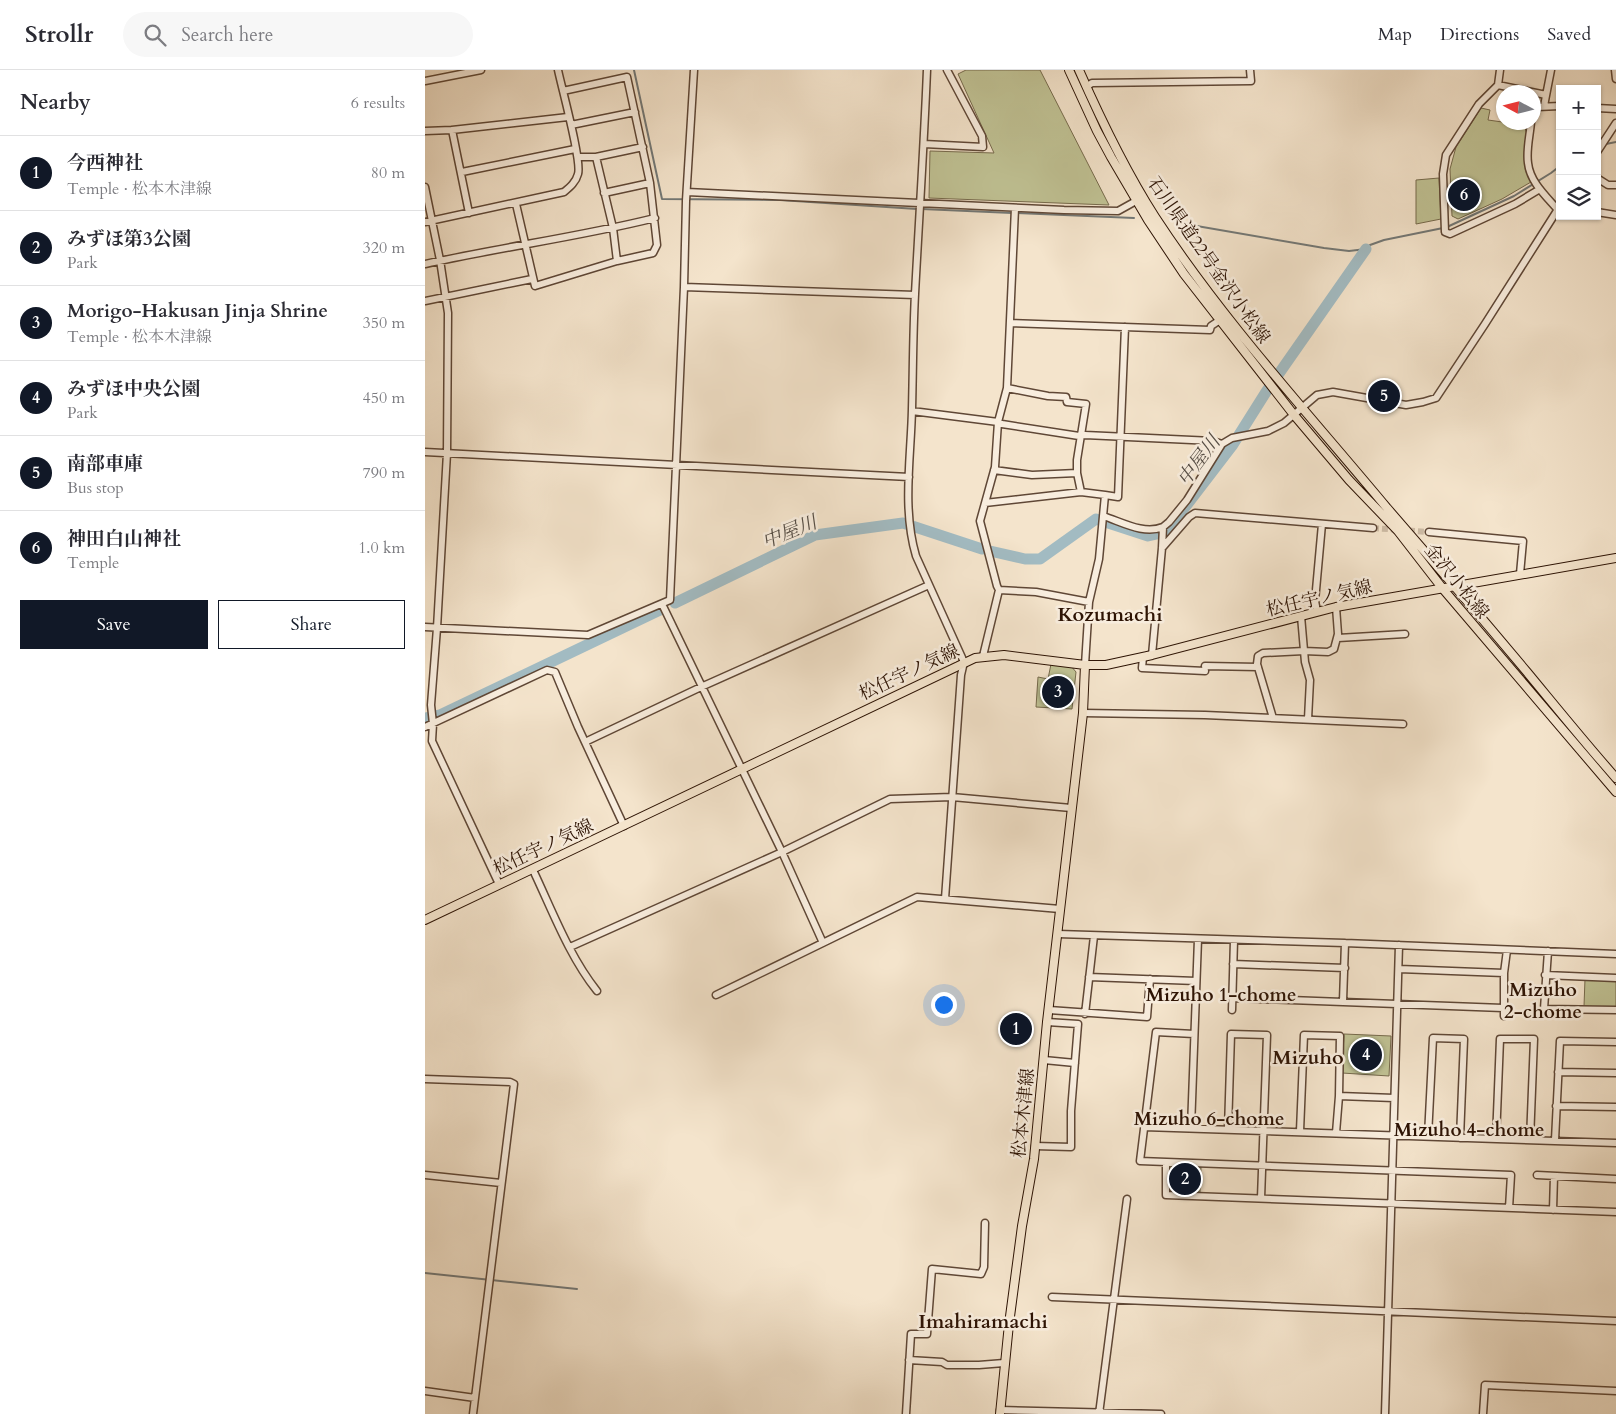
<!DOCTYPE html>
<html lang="en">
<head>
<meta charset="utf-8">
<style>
  body { margin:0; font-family:Cardo,"Noto Serif JP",serif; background:#f7f7f7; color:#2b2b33 }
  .controls { position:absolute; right:15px; top:15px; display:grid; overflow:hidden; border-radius:0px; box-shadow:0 1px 4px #0004 }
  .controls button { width:45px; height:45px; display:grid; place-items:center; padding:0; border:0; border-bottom:1px solid #e1e1e2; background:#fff; color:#2b2b33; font:25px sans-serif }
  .compass { position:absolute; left:1071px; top:15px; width:45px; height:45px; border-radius:50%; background:#fff; box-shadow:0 1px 4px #0004; rotate:277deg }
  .you { position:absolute; left:518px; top:934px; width:18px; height:18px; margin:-12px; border:4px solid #fff; border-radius:50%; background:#1a73e8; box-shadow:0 0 0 8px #1a73e833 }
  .badge { display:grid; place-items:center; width:32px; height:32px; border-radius:50%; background:#111827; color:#fff; font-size:16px; font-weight:700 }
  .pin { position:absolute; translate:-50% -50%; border:2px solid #fff; box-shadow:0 1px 5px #0006 }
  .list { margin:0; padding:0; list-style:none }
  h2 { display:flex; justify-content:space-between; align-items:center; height:65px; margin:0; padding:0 20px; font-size:21px }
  h2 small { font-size:16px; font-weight:400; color:#7c7c81 }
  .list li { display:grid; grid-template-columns:32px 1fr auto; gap:15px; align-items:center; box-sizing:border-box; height:75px; padding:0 20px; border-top:1px solid #e1e1e2 }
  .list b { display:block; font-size:19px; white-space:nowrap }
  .list p { margin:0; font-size:16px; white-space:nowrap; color:#7c7c81 }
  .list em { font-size:16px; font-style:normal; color:#7c7c81 }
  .actions { display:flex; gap:10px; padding:15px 20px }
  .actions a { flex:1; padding:11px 0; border:1px solid #111827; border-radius:0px; text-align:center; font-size:18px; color:#111827 }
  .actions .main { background:#111827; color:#fff }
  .icon { flex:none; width:28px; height:28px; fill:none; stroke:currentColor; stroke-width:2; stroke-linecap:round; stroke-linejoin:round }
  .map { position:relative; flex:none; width:1191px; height:1344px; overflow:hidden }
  header { display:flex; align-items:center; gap:30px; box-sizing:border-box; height:70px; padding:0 25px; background:#fff; border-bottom:1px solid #e1e1e2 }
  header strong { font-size:24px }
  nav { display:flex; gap:28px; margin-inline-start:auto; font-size:18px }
  .search { width:350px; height:45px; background:#f7f7f7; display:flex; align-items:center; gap:12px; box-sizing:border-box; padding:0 18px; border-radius:28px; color:#7c7c81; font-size:19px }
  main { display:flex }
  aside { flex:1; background:#fff }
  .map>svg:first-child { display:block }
  .green { fill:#c0c294; stroke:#766a4c }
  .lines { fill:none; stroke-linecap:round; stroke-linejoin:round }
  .stream { stroke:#737876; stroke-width:2 }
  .river { stroke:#a2bbc2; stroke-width:11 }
  .minor-tunnel { stroke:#ccbaa4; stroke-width:6; stroke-dasharray:6 3; stroke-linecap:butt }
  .minor-casing { stroke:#5f4736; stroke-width:9 }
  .major-casing { stroke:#2d1304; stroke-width:10 }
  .minor { stroke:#f8edde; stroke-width:6 }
  .major { stroke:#f4e4cc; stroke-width:8 }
  .labels { text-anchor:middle; stroke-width:5; stroke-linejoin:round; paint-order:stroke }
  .street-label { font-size:18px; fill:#2d1304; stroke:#f8edde }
  .water-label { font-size:19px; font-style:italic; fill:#564e46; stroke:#f8edde }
  .neighbourhood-label { font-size:19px; font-weight:bold; fill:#2d1304; stroke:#f8edde }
  .quarter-label { font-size:20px; font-weight:bold; fill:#2d1304; stroke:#f8edde }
</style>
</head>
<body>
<header>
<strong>Strollr</strong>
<div class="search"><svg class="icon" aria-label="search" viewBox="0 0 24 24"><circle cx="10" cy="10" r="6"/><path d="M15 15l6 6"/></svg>Search here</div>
<nav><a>Map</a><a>Directions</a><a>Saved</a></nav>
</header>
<main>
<aside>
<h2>Nearby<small>6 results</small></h2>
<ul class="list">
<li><span class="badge">1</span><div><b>今西神社</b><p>Temple · 松本木津線</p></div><em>80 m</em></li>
<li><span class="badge">2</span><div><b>みずほ第3公園</b><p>Park</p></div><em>320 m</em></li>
<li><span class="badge">3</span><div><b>Morigo-Hakusan Jinja Shrine</b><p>Temple · 松本木津線</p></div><em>350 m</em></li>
<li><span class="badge">4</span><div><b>みずほ中央公園</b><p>Park</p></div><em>450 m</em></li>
<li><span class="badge">5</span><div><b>南部車庫</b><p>Bus stop</p></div><em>790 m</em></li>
<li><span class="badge">6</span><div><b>神田白山神社</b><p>Temple</p></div><em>1.0 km</em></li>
</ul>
<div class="actions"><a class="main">Save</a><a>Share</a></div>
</aside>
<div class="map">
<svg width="1191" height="1344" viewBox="0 0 1191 1344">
  <rect width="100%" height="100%" fill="#f4e4cc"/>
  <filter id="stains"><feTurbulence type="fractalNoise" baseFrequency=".004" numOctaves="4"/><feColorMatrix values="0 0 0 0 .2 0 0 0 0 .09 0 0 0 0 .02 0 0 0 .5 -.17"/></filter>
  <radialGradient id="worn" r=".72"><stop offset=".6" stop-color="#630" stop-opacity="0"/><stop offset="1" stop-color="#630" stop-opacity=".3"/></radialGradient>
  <path class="green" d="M541,0h74l69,135 -180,-7 1,-47 64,2 -36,-79z
    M1056,38l9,2 -2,10 36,5 3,9 -2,31 6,17 -29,17 -44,20 -6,-3 -2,-47 6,-22z
    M1014,108l2,41 -25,5v-44z
    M626,594l20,2 5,6 -4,37 -36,-2 2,-30 10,2z
    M1160,909l31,2v27l-32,-2z
    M919,964l47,2 -2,40 -47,-3z
    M744,1096l32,1 -1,25 -31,-2z"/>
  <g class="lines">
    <path class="stream" d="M209,0l28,129 118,1 137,9
      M1181,74l10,-2
      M497,139l90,4
      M592,143l117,5
      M766,155l133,23 25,3 17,-2 4,-4 14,-5 59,-12
      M1022,157l67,-31 37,-23 9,-7
      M0,1203l152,16"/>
    <path class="river" d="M565,481l35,8h15l56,-40 52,17 18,-4 66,-86 34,-54 100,-143
      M250,533l140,-68 88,-12 79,26
      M0,648l15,-3 222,-106"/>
    <path class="minor-tunnel" d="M948,458l56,4"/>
    <g class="minor-casing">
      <path id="minor" d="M502,0c-3,75 -8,149 -12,224 -2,38 -2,76 -3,115 -1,48 -10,100 4,147l48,106 -3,13 -16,224
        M1075,0l-2,15 -19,19 -33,51 -3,19 2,58 5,2 65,-30 25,-15
        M1190,0l1,9
        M0,11l56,-11
        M1073,15l48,10
        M661,17l6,-4 159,-2 -1,-11
        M1119,36l7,-36
        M1172,38l19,1
        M1108,43l4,-6 23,-1
        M1106,52c-1,13 -5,28 -3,41 2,19 18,33 30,47
        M146,55l64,-13
        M27,60l17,83
        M0,61l27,-1 116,-13
        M499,74l59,3 -1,-11 -35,-66
        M1172,82l19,-29
        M153,87h18l47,-10
        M171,87l17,71 4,33
        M37,102l113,-23
        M1172,108l11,7h8
        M0,117l15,73 8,53 -1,140 -10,175 -6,77 2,19 -1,17 67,143
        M262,122l377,18 54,1 18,-10
        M179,123l46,-10
        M91,134l19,82 82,-25 36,-8 4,-8 -7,-62 -23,-106 -64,14
        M1172,142l19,3
        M0,152l139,-30c6,-5 12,-10 14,-18 4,-13 -16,-85 -20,-104
        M0,194c76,-17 154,-27 230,-46
        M259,217l231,8
        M0,231l107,-22
        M585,253l200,7 1,-4 9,-6
        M582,318l41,8 18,1 1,5 19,2 -9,56v13
        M487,341l86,11 4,2 77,12 6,-1 128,6 9,3
        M0,382l484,25
        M569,400l38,5 45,-2 4,19
        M680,425l13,2 7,-170
        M560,433l96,-11 24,3 -6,64 -10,43 -4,63
        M678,446c19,6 41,19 60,11
        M1004,462l94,9 -3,33
        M737,478l27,-31 6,-4 178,15
        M574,520l37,2 53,10
        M237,534l120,248 41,91
        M892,541l-2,-10 7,-77
        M876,546l4,46 5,18 -2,39
        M0,557l163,8 82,-35 14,-313 2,-86 8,-131
        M913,568l67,-4
        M727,585l10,-107 1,-21 6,-5 18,-22 35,-56 10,-6 36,-7 16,-8 33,-28 16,-3 73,13 17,-3 13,-4 49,-74 75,-118
        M558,586l16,-66 -2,-4 -17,-65 15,-54 3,-45 9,-34 8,-180
        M718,587l-1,11 63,3
        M780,596l53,1
        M658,643l122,2 198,9
        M848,648l-16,-54 1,-8 5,-3 41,-2 24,1 6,-3 4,-15 -2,-27
        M0,657l122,-57 8,2 23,55 46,99
        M160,672l116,-55 228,-102
        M108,800c19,40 36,86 64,121
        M633,864l287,9 271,11
        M145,877l212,-95 108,-53 62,-2 119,11
        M1123,881l-4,58 72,1
        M808,894l112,4
        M974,899l105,4
        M1120,905l71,3
        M664,907l107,4
        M291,925l201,-98 143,12
        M808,928l270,10
        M918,931l2,-58
        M624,940l98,7 3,-38
        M807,940l2,-70
        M660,944l9,-78
        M1079,946v-43l3,-23
        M769,964l-38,-2 -16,129 371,14 -2,33
        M619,990l31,3
        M1133,1002l58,1
        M0,1009l85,3 4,2 -41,330
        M914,1026l55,2
        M1131,1036l60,1
        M719,1057l472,16
        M766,1058l7,-189
        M803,1059l3,-95 36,1 -6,163
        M875,1061l4,-96 36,1 -1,60 -3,37
        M1003,1066l5,-98 31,1 -4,99
        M1071,1069l4,-100h34l-4,101
        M1130,1070l5,-99 56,1
        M610,1076l36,1v-36l7,-87 -31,-2
        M741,1092v33l450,17
        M0,1105l76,8
        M1112,1105l79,4
        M1128,1140l1,-34
        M627,1227l564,24
        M484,1290l33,2 5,3h32l25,-2
        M0,1321l50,7
        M575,1340l161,4
        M481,1344l5,-80h16l5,-65 49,5 3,-7 1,-44
        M674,1344l28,-215
        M960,1344l14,-469
        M1058,1344l2,-29 131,6"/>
    </g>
    <g class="major-casing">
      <path id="major" d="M644,0l28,61 14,26 37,63 36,54 110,141 55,65 49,51 45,58 173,203
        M654,0c22,50 46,100 76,147 68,104 153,196 232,291 47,54 94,109 140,164 29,35 58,71 89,106
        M0,850l550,-262 29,-3 81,10h21l46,-10 184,-48 280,-49
        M575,1344l9,-90 13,-98 12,-67 13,-137 36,-309 2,-48"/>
    </g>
    <use href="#minor" class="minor"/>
    <use href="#major" class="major"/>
  </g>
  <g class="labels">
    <g class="street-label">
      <text transform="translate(784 190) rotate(55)" y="6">石川県道22号金沢小松線</text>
      <text transform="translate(1032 511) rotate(51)" y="6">金沢小松線</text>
      <text transform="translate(894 528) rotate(-13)" y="6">松任宇ノ気線</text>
      <text transform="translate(484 602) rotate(-25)" y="6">松任宇ノ気線</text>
      <text transform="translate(118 777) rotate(-25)" y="6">松任宇ノ気線</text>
      <text transform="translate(598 1043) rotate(-84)" y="6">松本木津線</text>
    </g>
    <g class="water-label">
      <text transform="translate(773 390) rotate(-53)" y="7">中屋川</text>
      <text transform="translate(364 461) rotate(-22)" y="7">中屋川</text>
    </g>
    <g class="neighbourhood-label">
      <text x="1118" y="926">Mizuho<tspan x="1118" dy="22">2-chome</tspan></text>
      <text x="796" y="931">Mizuho 1-chome</text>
      <text x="784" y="1055">Mizuho 6-chome</text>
      <text x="1044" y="1066">Mizuho 4-chome</text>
    </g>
    <g class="quarter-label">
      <text x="685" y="551">Kozumachi</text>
      <text x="883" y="994">Mizuho</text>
      <text x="558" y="1258">Imahiramachi</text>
    </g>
  </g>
  <rect width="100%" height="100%" filter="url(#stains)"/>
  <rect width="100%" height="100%" fill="url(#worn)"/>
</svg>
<div class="controls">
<button>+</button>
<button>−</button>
<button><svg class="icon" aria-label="layers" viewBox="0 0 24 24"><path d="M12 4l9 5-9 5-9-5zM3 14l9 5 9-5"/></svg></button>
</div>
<svg class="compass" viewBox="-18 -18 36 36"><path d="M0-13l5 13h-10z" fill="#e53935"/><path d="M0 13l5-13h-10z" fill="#7c7c81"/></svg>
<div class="you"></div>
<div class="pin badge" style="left:591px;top:959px">1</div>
<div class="pin badge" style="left:760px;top:1109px">2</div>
<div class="pin badge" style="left:633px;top:622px">3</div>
<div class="pin badge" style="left:941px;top:985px">4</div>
<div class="pin badge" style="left:959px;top:326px">5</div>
<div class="pin badge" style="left:1039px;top:125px">6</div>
</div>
</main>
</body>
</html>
